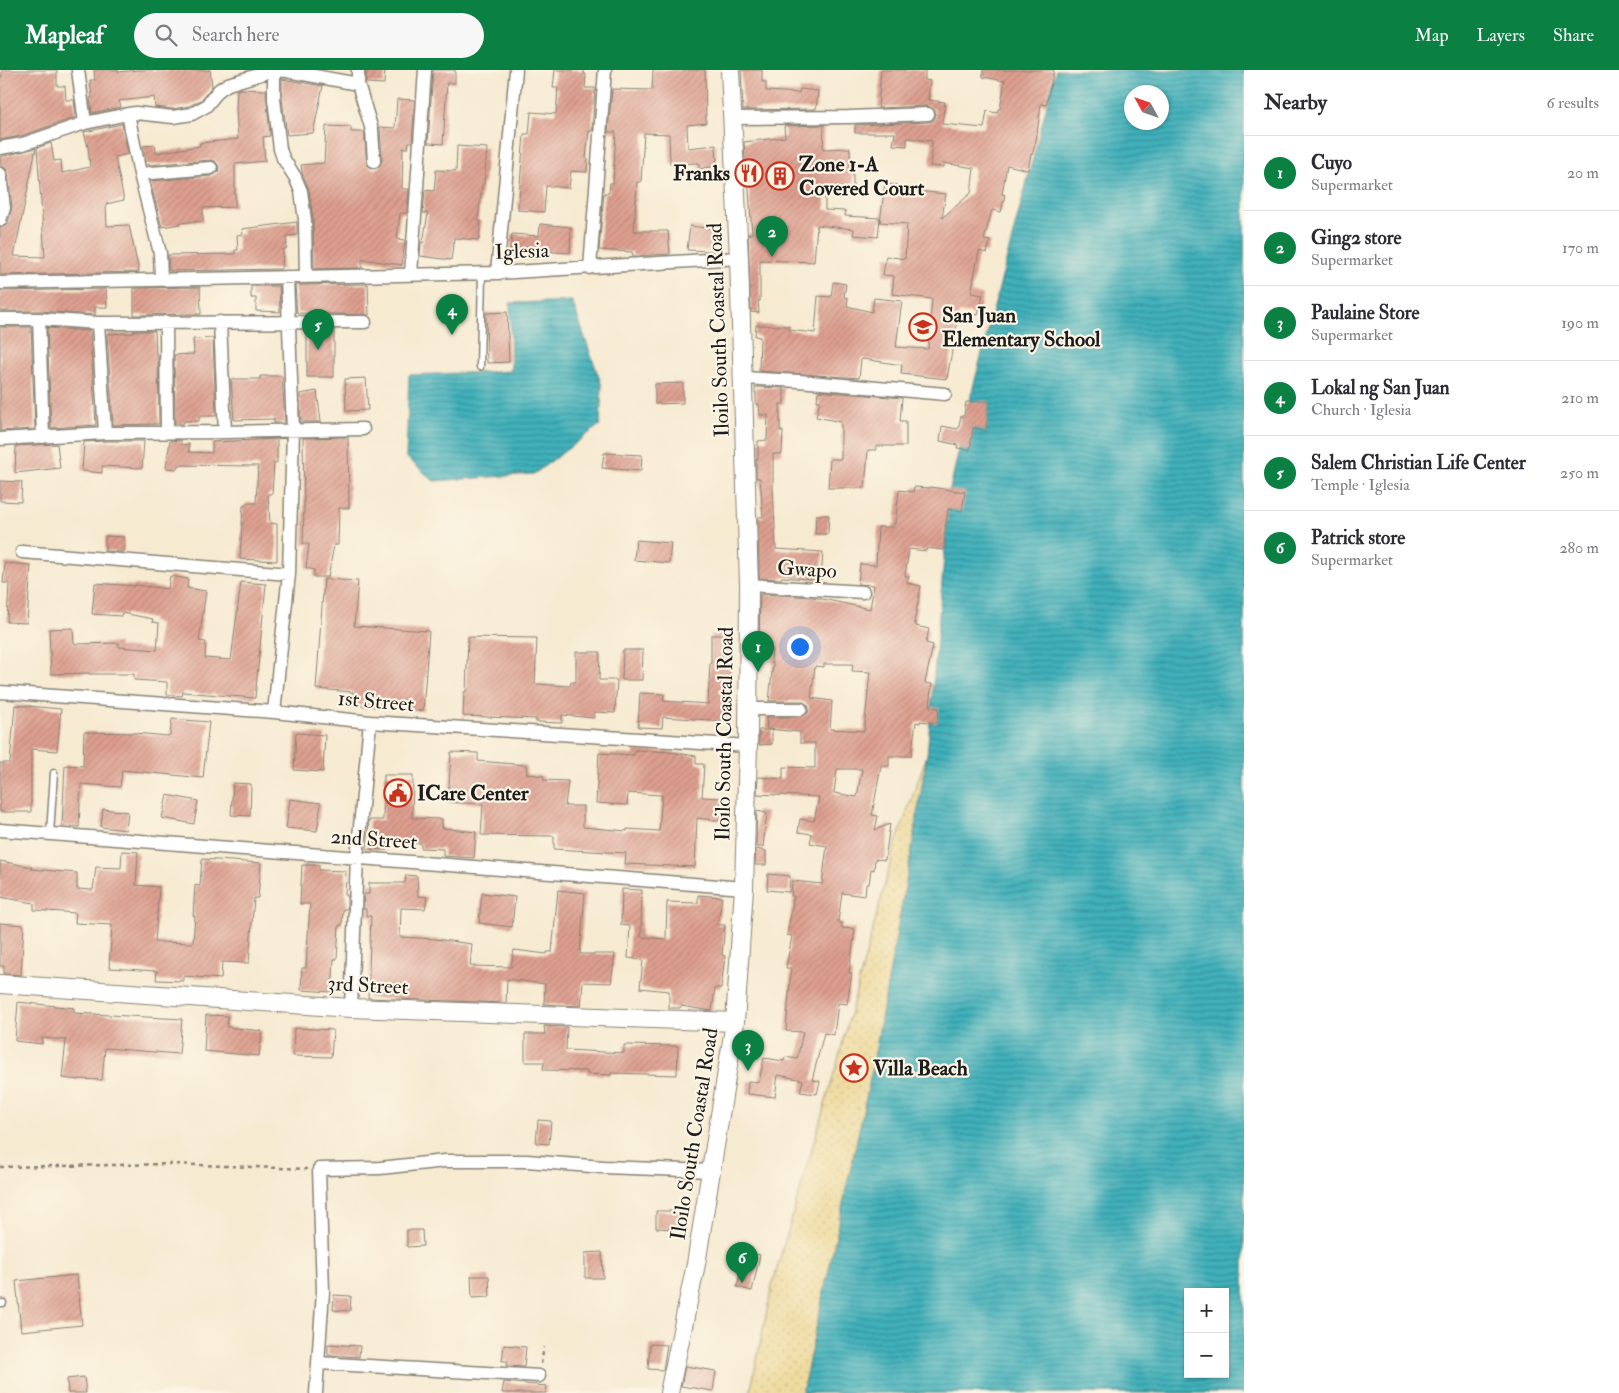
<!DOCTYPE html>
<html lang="en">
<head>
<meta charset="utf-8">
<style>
  body { margin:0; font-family:"IM FELL Double Pica",serif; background:#f7f7f7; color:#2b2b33 }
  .controls { position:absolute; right:15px; bottom:15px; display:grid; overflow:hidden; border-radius:0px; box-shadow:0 1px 4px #0004 }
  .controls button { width:45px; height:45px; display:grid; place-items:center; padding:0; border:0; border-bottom:1px solid #e1e1e2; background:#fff; color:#2b2b33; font:25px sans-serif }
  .compass { position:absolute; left:1124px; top:15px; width:45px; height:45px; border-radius:50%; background:#fff; box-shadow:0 1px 4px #0004; rotate:310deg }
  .you { position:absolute; left:799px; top:576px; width:18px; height:18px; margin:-12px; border:4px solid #fff; border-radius:50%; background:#1a73e8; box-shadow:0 0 0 8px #1a73e833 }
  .badge { display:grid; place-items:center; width:32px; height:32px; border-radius:50%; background:#0b8043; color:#fff; font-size:16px; font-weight:700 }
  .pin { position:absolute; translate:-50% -41px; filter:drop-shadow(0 1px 2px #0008) }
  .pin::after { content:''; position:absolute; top:26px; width:18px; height:15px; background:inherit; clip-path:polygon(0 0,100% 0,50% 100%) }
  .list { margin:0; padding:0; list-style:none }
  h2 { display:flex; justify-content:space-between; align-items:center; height:65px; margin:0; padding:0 20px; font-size:21px }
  h2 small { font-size:16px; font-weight:400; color:#7c7c81 }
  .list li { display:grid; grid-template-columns:32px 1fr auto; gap:15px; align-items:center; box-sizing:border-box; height:75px; padding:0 20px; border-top:1px solid #e1e1e2 }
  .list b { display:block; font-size:19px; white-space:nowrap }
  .list p { margin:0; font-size:16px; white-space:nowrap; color:#7c7c81 }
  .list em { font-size:16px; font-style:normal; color:#7c7c81 }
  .icon { flex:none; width:28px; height:28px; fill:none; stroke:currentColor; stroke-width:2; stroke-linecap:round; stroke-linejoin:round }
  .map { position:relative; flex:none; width:1244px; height:1323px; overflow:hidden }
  header { display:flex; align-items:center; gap:30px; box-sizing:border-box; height:70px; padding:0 25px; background:#0b8043; color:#fff }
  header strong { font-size:24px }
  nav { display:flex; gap:28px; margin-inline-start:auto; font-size:18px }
  .search { width:350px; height:45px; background:#f7f7f7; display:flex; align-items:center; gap:12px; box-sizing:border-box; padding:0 18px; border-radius:28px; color:#7c7c81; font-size:19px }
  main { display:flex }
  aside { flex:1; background:#fff }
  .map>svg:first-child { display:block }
  .sand { fill:url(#sand-dots); stroke:#857b5d }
  .water { fill:url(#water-rules); stroke:#2e666b; fill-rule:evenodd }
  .building { fill:url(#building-hatch); fill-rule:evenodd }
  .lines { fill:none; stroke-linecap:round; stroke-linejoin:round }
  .lane-casing { stroke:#898376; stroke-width:9 }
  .street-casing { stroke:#898376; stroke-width:15 }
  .secondary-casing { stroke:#898376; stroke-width:20 }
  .path { stroke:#898376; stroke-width:2.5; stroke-dasharray:4 4; stroke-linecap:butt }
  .lane { stroke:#fff; stroke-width:6 }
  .street { stroke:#fff; stroke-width:12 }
  .secondary { stroke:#fff; stroke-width:18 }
  .labels { text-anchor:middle; stroke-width:4.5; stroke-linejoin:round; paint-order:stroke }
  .poi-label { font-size:21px; font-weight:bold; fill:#1c1c1c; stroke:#fcf5e5; text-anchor:start }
  .street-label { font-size:21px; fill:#1c1c1c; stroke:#fcf5e5 }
</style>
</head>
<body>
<header>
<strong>Mapleaf</strong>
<div class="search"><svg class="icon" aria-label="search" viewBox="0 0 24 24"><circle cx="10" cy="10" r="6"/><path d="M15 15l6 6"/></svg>Search here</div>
<nav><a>Map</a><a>Layers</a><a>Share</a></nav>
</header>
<main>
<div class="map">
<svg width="1244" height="1323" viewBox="0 0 1244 1323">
  <defs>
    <pattern id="sand-dots" width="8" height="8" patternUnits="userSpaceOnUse" patternTransform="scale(1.25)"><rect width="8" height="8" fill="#eeda9e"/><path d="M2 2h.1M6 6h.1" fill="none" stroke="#ccba88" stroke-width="1.8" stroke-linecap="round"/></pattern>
    <pattern id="water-rules" width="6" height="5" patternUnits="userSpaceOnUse" patternTransform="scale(1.25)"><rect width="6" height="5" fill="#40b0ba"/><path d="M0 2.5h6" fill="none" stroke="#358e96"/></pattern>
    <pattern id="building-hatch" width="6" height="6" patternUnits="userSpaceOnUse" patternTransform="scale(1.25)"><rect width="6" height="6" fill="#dd9f8f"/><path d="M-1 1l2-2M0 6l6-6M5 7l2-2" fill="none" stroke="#bd887b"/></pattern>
  </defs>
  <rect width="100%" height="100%" fill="#fcf5e5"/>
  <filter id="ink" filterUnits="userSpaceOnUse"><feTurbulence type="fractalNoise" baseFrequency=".02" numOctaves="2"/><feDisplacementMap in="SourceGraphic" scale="10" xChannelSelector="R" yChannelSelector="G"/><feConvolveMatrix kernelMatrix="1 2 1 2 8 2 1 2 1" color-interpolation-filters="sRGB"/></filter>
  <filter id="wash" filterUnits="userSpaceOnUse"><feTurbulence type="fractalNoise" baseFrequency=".0096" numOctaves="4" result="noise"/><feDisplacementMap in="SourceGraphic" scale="20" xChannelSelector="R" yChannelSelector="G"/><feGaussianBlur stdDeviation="1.12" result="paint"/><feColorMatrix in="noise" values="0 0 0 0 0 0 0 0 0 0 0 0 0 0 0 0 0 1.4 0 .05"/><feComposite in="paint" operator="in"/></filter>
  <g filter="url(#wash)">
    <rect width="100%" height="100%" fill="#f6ead1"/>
    <path class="sand" d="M927,685l-16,99 -40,221 -69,318h-52l22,-107 66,-226 57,-214z"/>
    <path class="water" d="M1056,0h188v1323h-442l69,-318 40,-221 16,-99 23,-266 20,-90zM1132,22h30v30h-30zM1188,1222h37v82h-37z
      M572,231l30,85 -2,39 -66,49 -100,7 -28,-24 3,-82 102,-4 -1,-68z"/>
    <g id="blocks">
      <path class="building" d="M2,0h55v16h8l1,14h8l2,17 -55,19 -21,4v-63h2z
        M94,0h24v2l20,-2h72l2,16 -11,14 -12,6 -16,3 -18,-2 -1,-10 -35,4 2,6 -29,6 -2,-15h2l-2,-18h5z
        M366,0h19l-1,14 -18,-1z
        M433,0h22v13h-8l-4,61 -15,-1z
        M555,0h29v4h2l-1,14h10l-3,43h-3l-3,27 2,1 -1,13 -16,-1 -2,17 -23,-2 -2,26 -26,-2 6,-76h5l2,-22 25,2 2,-26h-5z
        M653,0h52l1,53 -19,2 1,23 28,-3 1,21 -18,3v-6l-29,1 -1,-30 -25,-1 -3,49h-4l-3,49h34l2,23 -37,2 -1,-4 -33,-2 5,-57h5l1,-10h3l3,-51h-8l4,-43 40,1z
        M741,0h21v12h4v9l33,2 1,-4 18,2 -2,18 -73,1z
        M881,0h44v10l5,1 -2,19 17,2 -3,22 42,4 3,-17 10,2 1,-4h2l5,-28 -22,-4v-7h71l-8,35 -5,-1 -5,37 -4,14 -1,-1 -3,16 -21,-5 -5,29 3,1 -4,17 -9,-2 -8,30 6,1 -3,12 -8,-2 -8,42 12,2 -5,20 -19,-3 -12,67 -46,-5 1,-9 -39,-6 -2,1 -2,18 -100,-7 1,-34 -5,-1 1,-11 33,1v4l26,3 3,-37 13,1 2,-15 13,2 -2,13 4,1 -1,8 25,6 2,-14 28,3 -6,46 32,2 4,-50 -40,-5 2,-18 -11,-1 3,-19 19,3 2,-35 -27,-2 5,-38 12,1v4l49,5 -4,24 29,-25 3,-25 -30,-5v4l-14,-1 2,-25 -25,-3v8l-14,-1 2,-12h-40v-8l73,-3 5,-1 2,-4v-7l-7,-4 -50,2z
        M282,9l41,7 -10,47 -26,2 -5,-36z
        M240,19l26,1 4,46 -7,1 2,24 -30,3v43l-32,1v13l-23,2v1l-18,3 -12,-46 62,-5 6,-4 1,-5 -4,-6 -5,-1 -63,5 -4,-19 12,-1 1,8 44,-7v-3l38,-4 -2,-30 1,-19z
        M397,29l18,1 -3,42h-3l-1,6h-5l-1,41h7l-2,24h-7l-3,26 8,1 -3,25 -40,-6v9l-48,1 -1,-50 -4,-29 -7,-18 -1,-7 23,-2 2,-37 25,1v5h13l3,33 7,4 5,-2 3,-7 -2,-33 15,1z
        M122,54l6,30 -13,3 9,43 -18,4 1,22 22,-1 10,47 -139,3v-47l5,-2 3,-3 4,-16 -4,-34 -2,-4 -5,-3 -1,-9 36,-9 -22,108 31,1 -8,-109 14,-5 3,18 7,-1 1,13 28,-6 -2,-20 -4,-15z
        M824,55l-1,24 27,-1v20h3v21l-28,-2v23l21,1 -1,5 35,2 -2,19 -25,-2 1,-6 -37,-4 -3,37 -54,-2v41h-2l1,12 -8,-1 -3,-78h4l-4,-58h-2l-2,-34 41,-5 -1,-11z
        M457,76l30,2 -3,36h-2l-4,37h3l-2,19 -25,-2 -3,22 -31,-4 1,-14 2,1 5,-30h-5l2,-23 9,1 2,-21 20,1z
        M297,152v13l-10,1 -1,13h-3l-1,20 -113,2 -1,-16 67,-1v-4h3l-1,-15 6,-1 -1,-5z
        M540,154l31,3 -1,26 -32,-2 -1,8 -27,-2 2,-23 27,2z
        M690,156l24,3 -1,22 -26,-1z
        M368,214l1,31 -72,-2 -2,-28z
        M251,216h28l1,26 -24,-1v-13h-5z
        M200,217l1,27 -67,1v-27z
        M106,219l1,18h-12v8l-55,-4h-40v-20z
        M507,242l2,50 -22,1 -1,-50z
        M0,257h31l4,102 -35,2z
        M47,258l43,3 6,94 -45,3z
        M307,260h27v47h-27z
        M134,261h21l1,24h2l1,69 -46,1 -6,-91 27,-1z
        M213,268l3,78h-17v5h-15l-1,3h-8l-1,-69 20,-1 -1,-15z
        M260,306h22l3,47h-11v-4l-40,1 -3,-41h29z
        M366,308l2,32 -22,1 -1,-32z
        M683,313v20l-28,1v-20z
        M755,317l29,1v16h-4v27h3l-1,23h-9v35l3,60 47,3 -2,28 -39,-3 -1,2 -22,-1 -1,-61h5l-3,-39h-4v-19h2v-18l9,-1 1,-25h-8l-1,-11h-3v-11h-1z
        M317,321l4,31h-20l-1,-28z
        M818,321l84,7 -2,23h6v25h-30v4h-8l-3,38h-37l2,-29h11v-37l-25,-5 4,-16h-3z
        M989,331l-3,30 -13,-3 -3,22 -13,-2 1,-3 -18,-4 2,-15 16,3 3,-13h3l2,-14z
        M348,367l1,71h-10l-1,37h-4l-6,32h-14v-7l-8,-2 3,-24h-6l1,-36 -1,-70z
        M277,369v24h-3l-2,31h-4l2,29 7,1v37l-37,-2 3,-53h2l1,-3h10l2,-37 -80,-1 -1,4 -11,-1 4,-27 11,-1v5l8,-1v8l23,1v-11z
        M105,371h39l-2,27 -40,-2v7l-20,-2 2,-29z
        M57,374l3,24 -45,5 1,-27z
        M604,383l38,2 -1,16 -39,-3z
        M0,411l22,1 -1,20 -21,-1z
        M914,417l15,1 1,-1 35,5 -3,19 -14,-2 -4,29h1l-1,12 -17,-2 -1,3 -17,-2 -4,27h4l-2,7 14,3 -7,37h2v3l13,3 -3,14 7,2 -8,38 7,1 -2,13h1l-1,10 9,1 -2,15 -17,-2v2l-4,-1 -5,34h-22v10h-8l-9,49 6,1 -3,14 15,-6 -5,36 -10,-1 -1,11 -3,-1 -2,15h-3l-1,12 -23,-3 -4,29 4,1v5l13,1 -6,44h3l-5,31 -9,-1 -4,32 -10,-2 -12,47 8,1 -3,13 -17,-2 3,-12 -25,-5 -3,22 -28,-3 1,-13 11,1 5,-24 20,3 1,-4 12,2 6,-27 -17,-1 5,-63h-5l6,-32 -5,-1 7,-39h-3l1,-15 30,3 5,-38 -17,-3 2,-9 -14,-2 2,-13 14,2 5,-24 -62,-3 1,-17 25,2v-12l32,1v-25h-15v-11l-33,-3 -1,-12h35l7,-4 1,-4 -1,-4 -7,-4h-32l4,-38h-2l1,-15 -13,-1 1,-53 53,3 57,12 4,-24 -16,-1 2,-20 16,1 2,-38h15v-3h2l4,-34 14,2zM824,594h29l-1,7 18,1 -6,59 -34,-2 2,-28 -21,-3 4,-32 9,1zM837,699h25l-5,28 -23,-4z
        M816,445h13l-1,19h-13z
        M105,466l19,1v15l-19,-1z
        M636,470l35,3 -2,20 -35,-3z
        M5,493l26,2 -4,58 -20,-1 2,-39h-6z
        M170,506l18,3 -1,9 19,3 -7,50 7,1 -1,16 26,2 10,-78 25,2 -11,114 -72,-6 -1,4 -15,-1v-13l-33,-2v-6h-45v-1l-38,1 -2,-45 24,-1 1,16 45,-1v4l38,3 2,-27 -7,-1 1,-3 -31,-6 -1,3 -29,-2 3,-31 40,3v-1l33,4z
        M324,509l34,2 -4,45 75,5 -6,80 -71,-6 1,-13 -37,-3z
        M711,565h19l1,24 -5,62 -63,-4 -1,11 -24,-1 2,-34 24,1 -1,7 45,3 2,-41h1z
        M468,567l69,1 -2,46 35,2 1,-4h5v-30h24l-1,28h18l-2,33 -21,-1v6l-32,-3v8l-26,-1v-3l-73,-3 1,-24h2z
        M623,580h20l-1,30h-20z
        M15,635l46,4 -4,42 -26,-2v63h-31v-49h10z
        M172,649l37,3 -6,56 -81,-8 -2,17 -39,-3 -2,43 -17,-1 3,-61 18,1 1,-34 51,1 33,3 2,-1z
        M759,660h13v14l-13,1z
        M296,663l29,2 -2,37 -29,-2z
        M634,680l36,2 26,4v8h8l-2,33 19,1v7l4,1 -1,15 -27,-3 -2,49 -70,-3 1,-11 -72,-4v-13l-73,-1 2,-31 -35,-2 3,-50 27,1v8l48,4 1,9 17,2 -1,4 25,1 -3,25h18v21l44,4v-2l32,2 3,-36 -34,-2 -1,12 -31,-2 3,-50 35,2z
        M384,705h29l-1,43 30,1v9l34,4 -2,26 -31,-2v-7l-22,-1v-5l-34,-1v8l-20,-1 2,-29h14z
        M233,713l18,1 -1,32 -19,-1z
        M167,725l31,6 -4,23 -32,-6z
        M290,729l31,4 -4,28 -31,-3z
        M103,739l25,3 -2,18 -25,-3z
        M757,741l10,2 -4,34h-7z
        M756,779l10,2v14h-11z
        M122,781l16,1 -2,33 23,2 -4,55 38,1 2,-27h-2l2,-31 5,1 2,-27 59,4 -3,35h-4l-5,65 -27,-1 -1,17 -38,-3v5l-27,-1 1,-9 -48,-3 3,-43 -37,-2 1,-10 -42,-3v-7l-34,-6v-36l32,6 -1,2 46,4v16l16,1 3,-23 25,1z
        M302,795h17v5l27,1 -1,24h2v14h-4l-1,16h-3l-2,34h-3l-2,33 -31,-2 1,-22h4l4,-64h-10z
        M768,804l22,2 -1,16 -22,-2z
        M406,805l11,1 1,20 9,1 -2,12 -24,-1 -1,29 35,2 37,5 -2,22 41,1 3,-17 33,4v-2h5l6,-62 27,3 -5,61h35l-4,29 -28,-1 -2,24 -37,-2 1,-20 -38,-5 -1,24 -138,-5 3,-82h-5v-7h-3l1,-15h5v-11h36z
        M622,819l20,1 -1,47 25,2 1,-37 31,1v-8l24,2 -4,28h7l-3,30 3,1 -4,32h-6l-3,23 -31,-5 -1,2h-11v-17l-29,-3 3,-28 -15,-2 2,-32 -9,-1z
        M482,823l33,4 -3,30 -33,-4z
        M0,853l24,2 -3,50 -17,-1v-8h-4z
        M18,932l56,6v5l108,6 -3,35 -74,-6 -3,32 -23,-1v1l-17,-2 4,-38 -24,-2v6l-27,-3z
        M206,945l22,1 -1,11 35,4 -3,25 -55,-5z
        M544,956l23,1 -1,23 58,3v-8l54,1 -1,29 -66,-2v2l-24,-1v-3l-44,-1 1,-8h-19v-28h20z
        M294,958l39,2 -2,27 -38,-1z
        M538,1050l13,1 -2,23 -13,-1z
        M656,1141h21l-1,18 -20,-1z
        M407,1160h15l1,16 -16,1z
        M602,1182l1,26h-18v-25z
        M745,1182l15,3 -8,36 -15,-4z
        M77,1205l5,50 -61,6 -5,-50z
        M471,1206h18l1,21 -18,1z
        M334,1225l17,1 -1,15 -17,-1z
        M328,1274l32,2 -1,11 -31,-2z
        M650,1274l17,1 -4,25 -15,-1z
        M504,1275l22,2 -2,20 -17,-1 1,-5h-6z
        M685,1296l31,5 -3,20 -32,-5z
        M84,1307l2,16h-18l-1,-14z
        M504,1312l43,4 -1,7h-44z"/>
    </g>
  </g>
  <g filter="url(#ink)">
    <use href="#blocks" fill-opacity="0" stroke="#898376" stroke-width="1"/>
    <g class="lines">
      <g class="lane-casing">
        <path id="lane" d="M480,297l2,-94
          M50,764l4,-61
          M0,1233h3"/>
      </g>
      <g class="street-casing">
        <path id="street" d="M78,0l7,53
          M274,0v29l6,50 3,9 12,19 6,14 4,29 1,57
          M358,0v14l14,46 2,31
          M128,44l8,-1 37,4 19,-3 14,-8 13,-16 9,-6 46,-14 13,1 71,13
          M731,48l118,-1 79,-3
          M0,78l23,-4 62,-21 43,-9 12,60 20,79 1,26
          M0,104l4,34 -4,12
          M140,104l71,-6
          M590,198l15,-198
          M497,203l19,-203
          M411,204l14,-204
          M0,213l497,-10 242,-15
          M0,249h39l59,4 267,-1
          M39,249l4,118
          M166,252l1,110
          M220,252l5,110
          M98,253l7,110
          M743,308l56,3 146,13
          M0,369l105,-6 120,-1 138,-3
          M22,482l267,22
          M749,515l114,7
          M0,622l274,20 96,10 378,24
          M748,639h53
          M274,642l15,-138 4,-144 -6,-153
          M0,760l744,58
          M351,938l6,-150 13,-136
          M318,1293l221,13
          M316,1323l7,-102 -4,-122 61,-1 65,-7h82l76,6 109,4"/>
      </g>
      <g class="secondary-casing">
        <path id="secondary" d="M0,914l351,24 384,14
          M669,1323l27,-129 39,-242 9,-134 4,-142 1,-161 -10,-327 -9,-188"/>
      </g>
      <path class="path" d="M0,1097l172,-3 135,5
        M541,1294l3,-17"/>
      <use href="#lane" class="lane"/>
      <use href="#street" class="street"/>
      <use href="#secondary" class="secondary"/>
    </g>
  </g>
  <defs>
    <g id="restaurant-ring" transform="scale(1.4375)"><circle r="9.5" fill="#fcf5e5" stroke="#c8321e" stroke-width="1.5"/><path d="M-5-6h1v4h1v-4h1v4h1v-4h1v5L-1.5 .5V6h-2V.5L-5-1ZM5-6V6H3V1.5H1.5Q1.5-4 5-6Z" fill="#c8321e"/></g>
    <g id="building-ring" transform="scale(1.4375)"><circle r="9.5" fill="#fcf5e5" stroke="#c8321e" stroke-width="1.5"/><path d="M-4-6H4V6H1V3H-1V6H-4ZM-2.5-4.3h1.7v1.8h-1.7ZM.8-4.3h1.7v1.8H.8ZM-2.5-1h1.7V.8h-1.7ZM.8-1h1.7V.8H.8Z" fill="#c8321e"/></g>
    <g id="school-ring" transform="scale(1.4375)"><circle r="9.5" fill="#fcf5e5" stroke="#c8321e" stroke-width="1.5"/><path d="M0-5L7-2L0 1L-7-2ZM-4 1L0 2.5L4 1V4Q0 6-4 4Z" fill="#c8321e"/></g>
    <g id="civic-ring" transform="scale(1.4375)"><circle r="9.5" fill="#fcf5e5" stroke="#c8321e" stroke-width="1.5"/><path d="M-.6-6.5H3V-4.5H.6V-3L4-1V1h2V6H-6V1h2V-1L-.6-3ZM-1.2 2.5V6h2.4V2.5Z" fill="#c8321e"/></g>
    <g id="sight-ring" transform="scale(1.4375)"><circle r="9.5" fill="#fcf5e5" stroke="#c8321e" stroke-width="1.5"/><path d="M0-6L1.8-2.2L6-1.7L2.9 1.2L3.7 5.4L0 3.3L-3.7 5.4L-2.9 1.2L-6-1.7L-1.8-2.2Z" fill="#c8321e"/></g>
  </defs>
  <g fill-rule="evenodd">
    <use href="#restaurant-ring" x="749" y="103"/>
    <use href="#building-ring" x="780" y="106"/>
    <use href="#school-ring" x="923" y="257"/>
    <use href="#civic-ring" x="398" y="723"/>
    <use href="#sight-ring" x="854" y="998"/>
  </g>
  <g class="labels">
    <g class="poi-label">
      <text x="799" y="101">Zone 1-A<tspan x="799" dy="24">Covered Court</tspan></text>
      <text x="730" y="110" text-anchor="end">Franks</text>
      <text x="942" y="252">San Juan<tspan x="942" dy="24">Elementary School</tspan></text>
      <text x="417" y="730">ICare Center</text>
      <text x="873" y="1005">Villa Beach</text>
    </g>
    <g class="street-label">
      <text transform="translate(522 181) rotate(-2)" y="7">Iglesia</text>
      <text transform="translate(718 260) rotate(-92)" y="7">Iloilo South Coastal Road</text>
      <text transform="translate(807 499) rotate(4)" y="7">Gwapo</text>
      <text transform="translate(376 631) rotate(5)" y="7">1st Street</text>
      <text transform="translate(724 664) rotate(-89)" y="7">Iloilo South Coastal Road</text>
      <text transform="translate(374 769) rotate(4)" y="7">2nd Street</text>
      <text transform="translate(368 915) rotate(3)" y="7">3rd Street</text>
      <text transform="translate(694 1064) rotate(-81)" y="7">Iloilo South Coastal Road</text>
    </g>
  </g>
</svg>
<div class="controls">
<button>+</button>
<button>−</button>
</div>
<svg class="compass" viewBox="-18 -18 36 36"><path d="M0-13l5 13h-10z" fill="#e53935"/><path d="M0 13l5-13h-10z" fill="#7c7c81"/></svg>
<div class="you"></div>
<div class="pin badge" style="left:758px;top:602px">1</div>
<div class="pin badge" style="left:772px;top:187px">2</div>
<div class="pin badge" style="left:748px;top:1001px">3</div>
<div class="pin badge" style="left:452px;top:265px">4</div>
<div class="pin badge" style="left:318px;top:280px">5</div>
<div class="pin badge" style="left:742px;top:1213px">6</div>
</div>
<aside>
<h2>Nearby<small>6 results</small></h2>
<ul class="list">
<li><span class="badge">1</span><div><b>Cuyo</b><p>Supermarket</p></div><em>20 m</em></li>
<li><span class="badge">2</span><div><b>Ging2 store</b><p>Supermarket</p></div><em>170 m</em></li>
<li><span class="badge">3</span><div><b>Paulaine Store</b><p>Supermarket</p></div><em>190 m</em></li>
<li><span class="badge">4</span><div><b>Lokal ng San Juan</b><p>Church · Iglesia</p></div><em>210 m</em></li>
<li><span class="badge">5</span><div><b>Salem Christian Life Center</b><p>Temple · Iglesia</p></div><em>250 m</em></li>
<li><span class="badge">6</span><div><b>Patrick store</b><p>Supermarket</p></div><em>280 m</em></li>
</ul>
</aside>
</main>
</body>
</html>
